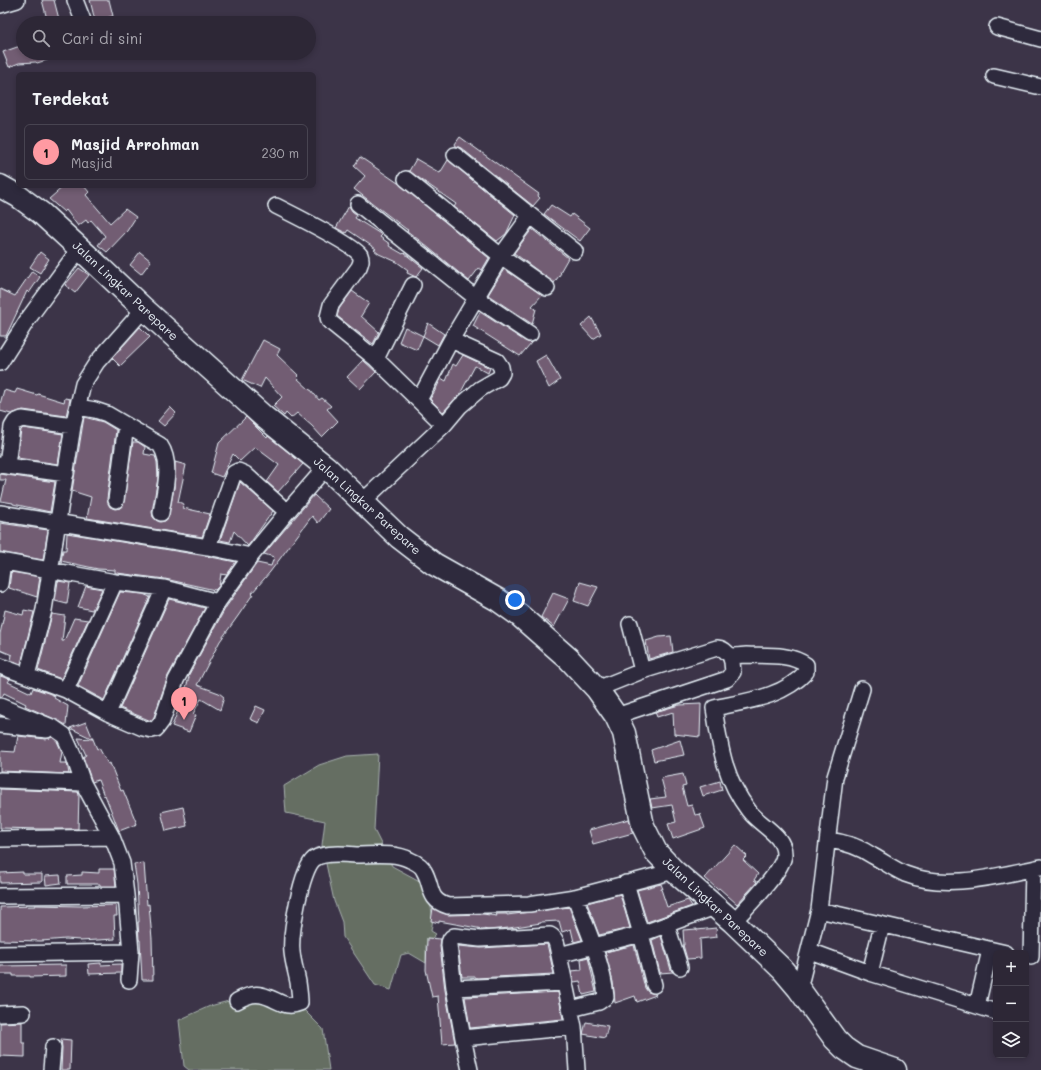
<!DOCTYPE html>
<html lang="id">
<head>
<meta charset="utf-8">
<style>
  body { margin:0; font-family:Mali,sans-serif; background:#393342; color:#f1f3f6 }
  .controls { position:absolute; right:12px; bottom:12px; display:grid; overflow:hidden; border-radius:6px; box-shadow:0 2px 6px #0003 }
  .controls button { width:36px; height:36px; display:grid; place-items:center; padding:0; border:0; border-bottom:1px solid #484451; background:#2d2736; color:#f1f3f6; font:20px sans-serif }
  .you { position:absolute; left:515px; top:600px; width:14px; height:14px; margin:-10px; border:3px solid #fff; border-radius:50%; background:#1a73e8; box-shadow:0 0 0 6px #1a73e833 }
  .badge { display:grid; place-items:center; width:26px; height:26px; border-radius:50%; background:#ff9aa2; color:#111; font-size:13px; font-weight:700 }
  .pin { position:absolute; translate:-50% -33px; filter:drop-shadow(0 1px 2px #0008) }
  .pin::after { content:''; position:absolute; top:21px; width:14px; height:12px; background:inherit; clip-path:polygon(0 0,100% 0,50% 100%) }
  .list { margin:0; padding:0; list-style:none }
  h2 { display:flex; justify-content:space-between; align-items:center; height:52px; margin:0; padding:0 16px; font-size:17px }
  h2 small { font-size:13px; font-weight:400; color:#a7a5ad }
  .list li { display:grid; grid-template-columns:26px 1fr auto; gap:12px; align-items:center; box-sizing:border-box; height:56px; margin:0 8px 8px; padding:0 8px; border:1px solid #484451; border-radius:6px }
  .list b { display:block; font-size:15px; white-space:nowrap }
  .list p { margin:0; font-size:13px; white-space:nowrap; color:#a7a5ad }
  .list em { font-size:13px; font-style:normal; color:#a7a5ad }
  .icon { flex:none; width:22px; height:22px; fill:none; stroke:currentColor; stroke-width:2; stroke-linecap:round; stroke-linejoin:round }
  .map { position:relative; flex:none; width:1041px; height:1070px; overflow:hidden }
  .search { position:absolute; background:#2d2736; box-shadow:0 2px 6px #0003; left:16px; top:16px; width:300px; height:44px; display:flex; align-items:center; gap:10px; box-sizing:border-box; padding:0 14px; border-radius:22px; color:#a7a5ad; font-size:15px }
  .panel { position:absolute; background:#2d2736; box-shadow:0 2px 6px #0003; left:16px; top:72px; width:300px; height:116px; border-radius:6px }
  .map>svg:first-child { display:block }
  .green { fill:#656e62; stroke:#a6b0ad }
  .building { fill:#725d73; stroke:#e8f1f8 }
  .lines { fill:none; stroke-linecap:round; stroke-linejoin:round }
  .minor-casing { stroke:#e8f1f8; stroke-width:18 }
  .highway-casing { stroke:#e8f1f8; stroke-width:25 }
  .minor { stroke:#2f2a3d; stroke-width:15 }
  .highway { stroke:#2f2a3d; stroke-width:22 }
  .labels { text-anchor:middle; stroke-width:3.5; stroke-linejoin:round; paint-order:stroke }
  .street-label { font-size:12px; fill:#e8f1f8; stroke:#2f2a3d }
</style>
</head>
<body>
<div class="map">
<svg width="1041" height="1070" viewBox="0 0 1041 1070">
  <rect width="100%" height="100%" fill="#3c3448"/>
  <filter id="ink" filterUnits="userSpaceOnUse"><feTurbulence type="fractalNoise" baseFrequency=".025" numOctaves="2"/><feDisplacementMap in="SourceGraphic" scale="8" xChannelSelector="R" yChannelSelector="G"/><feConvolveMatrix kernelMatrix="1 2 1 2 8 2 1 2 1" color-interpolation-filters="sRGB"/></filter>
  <g filter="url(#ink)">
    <path class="green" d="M378,754l-4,76 18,36 35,19 6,34 -2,12 5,3 -10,11v18l-17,-10 -8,2 -10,35 -16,-5 -32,-48 -1,-15 -8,-21 -12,-56 3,-24 -39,-8 -2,-27 35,-21 28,-9z
      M240,998l59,7 24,24 6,41h-140l-5,-4 -5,-46 31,-14z"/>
    <path class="building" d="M42,0h12l6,23h-12z
      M90,0h19l4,16 -18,5z
      M23,45v8h40v2l-26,8 -1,-1 -17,1 -10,4 -6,-15z
      M460,137l79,57 -1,2 2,2 -7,8 -72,-58 -5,-2 -1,-2z
      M360,157l38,26 91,75 -7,12 -3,-2 -10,13 -50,-41 -12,-9 1,-1 -2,-1 -52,-40 11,-13 -11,-10z
      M416,159l24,14 8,-13 67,55 -9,19 -9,7 -43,-34 2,-3 -47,-33z
      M64,186h20l5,6 -3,3 24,28 15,-14 11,8 -9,14 -20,21 -9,-7 7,-9 -14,-16 -3,3 -2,-3 -8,6 -12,-16 -2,2 -15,-13z
      M551,205l19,12 2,-3 18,14 -10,13 -36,-27z
      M349,206l3,5 5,4 -2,3 27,17 -2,2 10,7 -1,2 14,8 1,-1 19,15 -7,9 -9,-4 1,-3 -11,-8 -18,-8 -5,-4 2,-1 -28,-19 -2,3 -10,-5z
      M532,229l36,29 -8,14 1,1 -7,10 -40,-30z
      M40,252l9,7 -9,14 -10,-6z
      M140,252l11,9 -10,13 -11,-9z
      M79,268l10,7 -14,18 -10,-8z
      M504,269l38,26 -10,11 4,3 -4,15 -44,-29z
      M32,271l8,6 -11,16 -2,-2 -21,45h-6v-47l15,7z
      M352,291l17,12 -8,13 18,16 -6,12 -36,-28 2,-7z
      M480,312l45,29 6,2 -11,13 -47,-30z
      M591,317l10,17 -8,5 -12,-13z
      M428,323l16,11 -6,11 -15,-9z
      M140,327l10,10 -30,29 -8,-8z
      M405,327l18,9 -6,14 -18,-8z
      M263,340l17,9 -3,6 22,21 -2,2 13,12h1l8,10 3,-2 9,8 -4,3 11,12 -16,16 -10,-11 -15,-13 -6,5 -5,-5 -2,3 -11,-10 9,-9 -17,-19 -5,10 -18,-8z
      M463,355l27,13 -2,5 -13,-7 -15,28 -17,18 -13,-13 6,-10 5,-11 5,3 7,-17 3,2z
      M546,355l14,25 -11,8 -13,-27z
      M363,360l13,12 -16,17 -13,-12z
      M17,389l20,6 1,-1 26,8 1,-4 5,1 -4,17 -43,-6 -12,4 -11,-3v-7l4,-14 11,3z
      M170,407l6,6 -12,13 -6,-5z
      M84,417l19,5 13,8 -9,69 1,4 2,4 5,2 5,-1 3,-3 10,-63h5l7,5 -1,7 11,2 2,6 1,16 -6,34 1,5 3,3 4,2 5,-1 3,-3 6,-30 1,-26 11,3 -8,37 6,2 -1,4 27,6 -8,23 -115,-19 4,-21 -19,-6z
      M246,417l21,21 1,-2 35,28 -25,28 -11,-10 12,-17 -24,-18 -15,14 -7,-7 -11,23 -11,-4 8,-30z
      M23,428l40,6 -5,30 -41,-6 4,-28z
      M0,474l55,8 -5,30 -37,-8v-1l-12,-2 5,-21h-6z
      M240,482l33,29 -25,35 -14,-15 -4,11 -10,-2z
      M314,495l15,14 -11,14 -6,-7 -42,56 -18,21 1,1 -15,22 -18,25 -23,44 22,8 5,4 -4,13 -19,-11 -8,15 3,1 -7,17 -17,-6 7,-18 1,1 9,-32 -1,-1 38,-69 31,-44 14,3 3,-9 -10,-3z
      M0,523l48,7 -5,30 -43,-8z
      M67,533l139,23 30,6 -9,13 -6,-1 -2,12 -4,4 -50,-11 -48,-6h-2v-3l-17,-1 -37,-8 2,-11h3z
      M11,572l29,5 -3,20 -28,-9z
      M58,581l12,2 -3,21 -12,-3z
      M580,582l18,5 -10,19 -14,-5z
      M86,586l16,3 -10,21 -14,-3z
      M120,592l23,2 7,3 -46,103 -26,-14z
      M553,593l16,6 -15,28 -13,-10z
      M169,599l36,9 -37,68 -14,41 -3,4 -31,-13z
      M5,610l18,5 1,-5 10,2 -13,52 -10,-4 1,-5 -12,-5v-16z
      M52,614l13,2 -3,25h2l10,-23 14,2 -27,59 -23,-9z
      M671,636l2,16 -24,7 -3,-18 13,-4z
      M0,676l10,3 -2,3 23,11 2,-5 15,5 7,3 -1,2 14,8 -2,19 -9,-5 -32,-14 1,-2 -22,-11 -2,4h-2z
      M701,704l-1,33 -26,-3 -1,-22 -16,5 -2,-5 24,-7z
      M256,706l9,4 -6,13 -9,-4z
      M86,722l7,17 -23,-11z
      M18,736l28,3 6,-2 5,4 5,11 -2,11h7l2,11 -69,-3v-20l15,1z
      M78,738l15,1 4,10 2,-1 9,16 2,-1 11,28 2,-1 14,34 -18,7 -14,-36 -1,1 -6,-16 -6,2 -1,-3 -8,-22 3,-2z
      M680,740l4,15 -30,6 -3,-11z
      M683,774l3,12 -4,1 5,19 5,-1 3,10 5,-1 5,14 -32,11 -5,-15 8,-2 -4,-17 -20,3 -2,-9 16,-2 -5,-19z
      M720,781l2,9 -19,6 -3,-9z
      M0,789l78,3 1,3 -1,34h-38l-40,-1z
      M183,807l4,19 -21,5 -5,-19z
      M629,819l4,14 -40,11 -4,-14z
      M735,845l12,11 -4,4 15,14 -4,6 3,2 -20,22 -18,-16 -2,1 -12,-11z
      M144,863l3,42 2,-1 3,35 1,41h-11l-2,-40h-1l-1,-18h1l-2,-38 -3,-20z
      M99,869h15l2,17h-16v-2h-33v-8l15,-1v-3l17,1z
      M23,872v2h19v8l-42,1v-10z
      M60,875l1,8 -15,2 -1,-9z
      M661,884l2,5h-2l6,18 21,-7 4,6 -45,16 -10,-32z
      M620,894l10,34 -31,7 -12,-32z
      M35,905l45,1 36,-1 1,11h-3l1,23 -35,2v-1l-14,-1 -25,2 -41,-1v-33l35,-1z
      M569,907l13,33 -8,2 -3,-13 -9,3 -3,-11 -18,1v1l-32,5 -21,2 -49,-9v2l-8,-2 2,-13 15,7 35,-1 14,2 -1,-2h11v1z
      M716,928l1,9 -17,2 1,19 -14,1 -4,-14h1l-1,-15 14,-1v1z
      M661,936l10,34 2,2 -13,1 -8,-33z
      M427,938l14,1 -1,7 5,44 10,53 -13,1 -4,-48 -6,1 -6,-27z
      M547,944l7,30 -78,4v-1h-14l-4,-31 23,2z
      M634,945l11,43 3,4 7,2 1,1 -19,7 -2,-6 -20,7 -2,-21 -8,-30z
      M588,957l8,35 -13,3 -3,-14 -6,1 -3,-11 11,-1 -1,-11z
      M101,963v2l20,-1v9l-32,1 -1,-10z
      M66,965v11l-36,1v-1h-17v-2h-13v-8z
      M558,992l5,27 -93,9 -5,-31z
      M22,1022v21h3v14l-25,-1v-33z
      M586,1022l22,4 -3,12 -22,-4z
      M61,1039l10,1 -1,30h-9l1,-22z"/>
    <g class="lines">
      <g class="minor-casing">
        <path id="minor" d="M75,0l9,23
          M0,5l17,-5
          M997,27l44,12
          M994,76l47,11
          M455,155l120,96
          M406,179l95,77 46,32
          M358,204l118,94 54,36
          M276,206c14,7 78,39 84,49 2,5 1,7 -1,12l-28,38 -3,12 1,4 47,38 68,66
          M376,359l37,-74
          M0,363l28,-44 52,-71
          M419,400l32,-60 50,-84 29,-40
          M78,407l17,3 12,4 53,31c13,19 4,47 1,68
          M0,465l66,9
          M7,465l5,-38 3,-5 7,-3 51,7
          M116,500l10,-75
          M362,502l82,-77 16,-19 20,-17 19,-11 3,-5 -1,-6 -4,-6 -46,-21
          M0,513l208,34 43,9
          M208,547l26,-74 4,-2 7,3 42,38
          M0,561l115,21 49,6 54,14
          M0,584l3,-22
          M630,624l12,47
          M0,666l66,24 42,23 35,15 9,2 4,-1 6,-8 14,-41 42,-78 33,-46 36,-44 39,-45
          M27,675l17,-65 29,-184 10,-42 14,-22 47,-53
          M597,689l45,-18 75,-23c10,1 8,5 13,7 4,2 12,0 16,0 19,1 44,-2 60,10v7c-24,26 -60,29 -92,36 6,39 10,70 35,103 10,14 36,24 35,44 -1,16 -39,54 -51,67
          M66,690l49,-108
          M0,706l54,22 10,7 10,22 9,26 29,54 10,26 4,32 5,57 -131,2
          M108,713l56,-125
          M616,716l111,-37 6,-7 -1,-10 -2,-7
          M0,725l47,5
          M0,780l83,3
          M0,839l112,-2
          M828,840c16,2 32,7 45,16 11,6 21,13 32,18 44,17 93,1 136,-7
          M626,883l15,51 13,51
          M0,896l126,-1
          M819,910l187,43
          M667,926l13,41
          M810,951l60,22 107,33 13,-56
          M559,955c-2,-7 -1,-16 -9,-20l-70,4 -26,-3c-4,2 -5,4 -5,9l5,43 9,50 111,-11 -15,-72 82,-21 74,-27
          M1031,957l2,-88
          M870,973l12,-48
          M129,980l2,-28
          M454,988l111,-5
          M799,989l20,-79 16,-133 27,-88
          M237,1001c7,-4 16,-8 24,-6 16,3 23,15 39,8 0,-7 -1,-14 -2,-21 -2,-10 -5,-20 -6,-30 -2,-17 9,-83 22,-93 9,-7 32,-5 42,-4 17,0 39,-3 54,5 5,2 12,6 14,11 9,15 3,29 24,35l81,-2 46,-7 99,-26
          M977,1006l19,6
          M571,1009l28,-7 7,-5c-3,-34 -19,-68 -31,-100
          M0,1014l23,-1
          M574,1027l3,43
          M463,1038l7,32
          M51,1070l2,-23"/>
      </g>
      <g class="highway-casing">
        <path id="highway" d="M0,186l18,10 23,17 49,45 54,51 120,108 62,50 73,70 35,27 64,36 21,15 50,44 28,30 19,27 8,17 19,93 13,26 18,19 59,51 49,47 17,20 36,50 9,9 13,9 38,13"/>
      </g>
      <use href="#minor" class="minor"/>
      <use href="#highway" class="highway"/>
    </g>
  </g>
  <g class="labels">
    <g class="street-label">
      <text transform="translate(125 291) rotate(43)" y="4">Jalan Lingkar Parepare</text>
      <text transform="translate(367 506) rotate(42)" y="4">Jalan Lingkar Parepare</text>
      <text transform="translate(715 907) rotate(43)" y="4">Jalan Lingkar Parepare</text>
    </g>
  </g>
</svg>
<div class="controls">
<button>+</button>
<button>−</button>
<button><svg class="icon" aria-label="layers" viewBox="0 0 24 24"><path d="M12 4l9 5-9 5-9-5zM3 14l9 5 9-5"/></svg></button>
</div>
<div class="you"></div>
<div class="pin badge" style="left:184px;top:720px">1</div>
<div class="search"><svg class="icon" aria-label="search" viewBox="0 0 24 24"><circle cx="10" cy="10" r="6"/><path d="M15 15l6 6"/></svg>Cari di sini</div>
<section class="panel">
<h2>Terdekat<small></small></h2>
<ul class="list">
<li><span class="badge">1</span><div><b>Masjid Arrohman</b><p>Masjid</p></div><em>230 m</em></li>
</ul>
</section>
</div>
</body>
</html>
